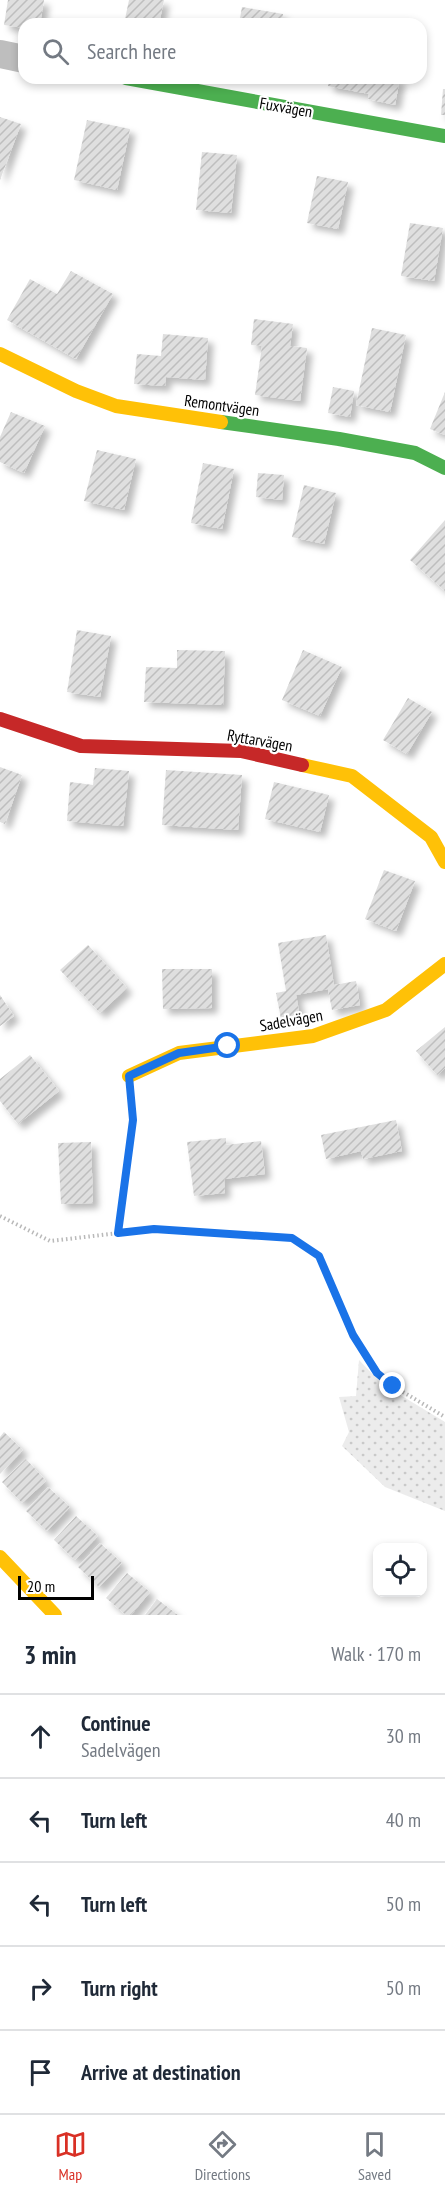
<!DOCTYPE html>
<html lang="en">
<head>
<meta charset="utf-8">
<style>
  body { margin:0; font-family:"PT Sans Narrow",sans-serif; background:#f2f2f3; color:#1f2937 }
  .controls { position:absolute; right:18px; bottom:18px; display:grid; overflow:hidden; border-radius:12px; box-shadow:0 3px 9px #0003 }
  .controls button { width:54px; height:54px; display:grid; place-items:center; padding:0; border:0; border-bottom:2px solid #e0e1e3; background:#fff; color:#1f2937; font:30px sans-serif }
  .scale { position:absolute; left:18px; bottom:15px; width:76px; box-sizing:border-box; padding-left:6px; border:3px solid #000; border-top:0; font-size:16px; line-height:21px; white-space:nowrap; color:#000; -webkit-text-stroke:4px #fff; paint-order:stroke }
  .stop { position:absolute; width:18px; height:18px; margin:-14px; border:4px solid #1a73e8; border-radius:50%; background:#fff }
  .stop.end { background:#1a73e8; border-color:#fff; box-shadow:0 2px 6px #0008 }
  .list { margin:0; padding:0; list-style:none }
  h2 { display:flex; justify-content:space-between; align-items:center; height:78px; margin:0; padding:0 24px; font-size:26px }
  h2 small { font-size:20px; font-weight:400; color:#747a83 }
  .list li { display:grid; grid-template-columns:39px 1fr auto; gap:18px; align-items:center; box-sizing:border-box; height:84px; padding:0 24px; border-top:2px solid #e0e1e3 }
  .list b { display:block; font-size:22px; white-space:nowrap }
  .list p { margin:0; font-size:20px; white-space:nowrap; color:#747a83 }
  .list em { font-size:20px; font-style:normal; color:#747a83 }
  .icon { flex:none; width:33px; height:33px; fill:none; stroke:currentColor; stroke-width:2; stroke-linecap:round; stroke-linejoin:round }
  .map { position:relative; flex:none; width:445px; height:1615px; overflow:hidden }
  .search { position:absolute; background:#fff; box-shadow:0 3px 9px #0003; left:18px; right:18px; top:18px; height:66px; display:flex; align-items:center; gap:15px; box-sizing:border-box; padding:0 21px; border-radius:18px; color:#747a83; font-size:22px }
  .sheet { height:498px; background:#fff }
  nav { display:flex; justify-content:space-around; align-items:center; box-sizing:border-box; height:84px; border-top:2px solid #e0e1e3; background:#fff; font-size:16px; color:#747a83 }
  nav a { display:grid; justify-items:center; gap:3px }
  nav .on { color:#d93025 }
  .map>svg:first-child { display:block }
  .grass { fill:url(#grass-dots) }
  .building { fill:url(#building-hatch); filter:url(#shadow) }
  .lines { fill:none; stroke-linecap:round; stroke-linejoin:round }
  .path { stroke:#b9b9b9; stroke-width:4; stroke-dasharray:1.5 3; stroke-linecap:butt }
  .street { stroke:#bebebe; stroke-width:28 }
  .fast { stroke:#4caf50; stroke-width:14 }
  .slow { stroke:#ffc107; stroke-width:14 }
  .jam { stroke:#c62828; stroke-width:14 }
  .route { stroke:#1a73e8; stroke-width:8 }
  .labels { text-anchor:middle; stroke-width:4.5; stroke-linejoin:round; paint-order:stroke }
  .street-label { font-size:16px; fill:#000; stroke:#fff }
</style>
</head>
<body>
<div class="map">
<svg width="445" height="1615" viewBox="0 0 445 1615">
  <defs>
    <pattern id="grass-dots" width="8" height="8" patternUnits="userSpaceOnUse" patternTransform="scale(1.5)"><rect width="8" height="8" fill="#ececec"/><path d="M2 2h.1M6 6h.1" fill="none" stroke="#c9c9c9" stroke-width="1.8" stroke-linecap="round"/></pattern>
    <pattern id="building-hatch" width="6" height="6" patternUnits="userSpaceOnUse" patternTransform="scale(1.5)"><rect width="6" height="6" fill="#dfdfdf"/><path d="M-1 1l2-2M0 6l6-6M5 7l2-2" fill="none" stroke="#bebebe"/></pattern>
    <filter id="shadow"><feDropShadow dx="5.5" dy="5.5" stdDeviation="3" flood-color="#0004"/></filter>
  </defs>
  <rect width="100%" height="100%" fill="#fff"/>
  <path class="grass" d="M359,1360l23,24 63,38v89l-60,-24 -43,-41 7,-14 -10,-35 17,-1z"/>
  <path class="building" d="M8,0h36l-4,24h-16v4l-20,-3z
    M129,0h35l-5,24h-35z
    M242,7l41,7 -1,10h-43z
    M330,78h70l-5,27 -27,-6 1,-5 -41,-8z
    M443,89h2v26h-4z
    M0,117l21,7 -21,56z
    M87,120l43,9 -13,61 -43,-10z
    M202,152l35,3 -6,58 -35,-3z
    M317,176l31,6 -10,47 -31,-6z
    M410,223l33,5 -9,53 -33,-5z
    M71,271l42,23 -37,65 -69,-39 23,-41 27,15z
    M254,319l39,5 -3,22 17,2 -7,53 -45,-6 7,-49 -11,-1z
    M372,328l34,7 -16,77 -34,-7z
    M163,334l45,4 -3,42 -39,-3 -1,9 -31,-2 3,-30 24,2z
    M333,387l21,4 -4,26 -22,-4z
    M445,392v43l-15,-6z
    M11,412l34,14 -21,47 -24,-11v-25z
    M97,450l39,9 -12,51 -40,-9z
    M203,463l31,6 -12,60 -31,-6z
    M258,473l26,2 -2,25 -26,-3z
    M304,485l32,8 -12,51 -32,-7z
    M445,520v71l-35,-31z
    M77,630l34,6 -11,61 -33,-5z
    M177,650l48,1 -2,54 -79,-3 2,-35 31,1z
    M303,650l39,17 -22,49 -38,-16z
    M408,698l24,14 -25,42 -24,-14z
    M0,767l22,8 -17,49 -5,-2z
    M95,768l34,3 -6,55 -56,-5 3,-39 23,3z
    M166,770l76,5 -4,55 -76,-5z
    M274,782l55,13 -9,37 -55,-13z
    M384,870l31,11 -19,50 -31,-12z
    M326,935l8,50 22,-4 4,24 -28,5 -4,-21 -32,6 4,21 -19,3 -5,-26 10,-2 -8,-48z
    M88,945l39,43 -27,25 -40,-43z
    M162,969h50v39l-49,1z
    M0,995l14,21 -14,10z
    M445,1027v41l-8,7 -21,-24z
    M30,1055l29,36 -41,33 -18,-23v-22z
    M396,1120l6,31 -39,8 -2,-8 -35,8 -5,-24z
    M226,1138v7l35,-4 4,33 -41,5 1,14 -31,3 -7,-54z
    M91,1142l2,61 -32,1 -3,-61z
    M4,1432l19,18 -23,24v-37z
    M26,1459l20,22 -24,22 -20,-21z
    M48,1487l22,20 -23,24 -21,-20z
    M76,1516l22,20 -23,24 -21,-20z
    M100,1543l22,20 -23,24 -21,-20z
    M127,1573l23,19 -19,23h-5l-20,-17z
    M157,1599l21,16h-33z"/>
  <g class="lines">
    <path class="path" d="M0,1216l50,25 104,-12 139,9 26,17 34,80 24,38 16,13 52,31
      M118,1233l15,-113 -1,-16"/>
    <path class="street" d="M0,54l24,5"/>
    <path class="fast" d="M126,78l319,58
      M221,422l118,17 76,14 30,15"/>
    <path class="slow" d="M0,354l76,37 40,15 105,16
      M302,765l50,11 79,61 14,25
      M129,1076l50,-23 134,-17 73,-26 59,-46
      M0,1557l55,58"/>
    <path class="jam" d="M0,719l81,27 160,5 61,14"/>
  </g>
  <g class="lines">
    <path class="route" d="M228,1046l-49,7 -50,23 4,44 -15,113 36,-4 138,9 27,18 34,79 24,38 16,13"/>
  </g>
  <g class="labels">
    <g class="street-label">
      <text transform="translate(286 107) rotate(10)" y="6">Fuxvägen</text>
      <text transform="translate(222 405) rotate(8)" y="6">Remontvägen</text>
      <text transform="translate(260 740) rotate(10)" y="6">Ryttarvägen</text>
      <text transform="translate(291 1020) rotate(-10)" y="6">Sadelvägen</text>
    </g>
  </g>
</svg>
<div class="controls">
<button><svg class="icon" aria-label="locate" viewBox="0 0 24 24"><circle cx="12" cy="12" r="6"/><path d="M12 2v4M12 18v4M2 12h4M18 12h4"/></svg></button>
</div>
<div class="scale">20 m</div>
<div class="stop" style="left:228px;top:1046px"></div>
<div class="stop end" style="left:393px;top:1386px"></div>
<div class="search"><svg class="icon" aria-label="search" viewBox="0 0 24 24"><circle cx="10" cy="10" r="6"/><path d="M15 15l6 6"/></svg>Search here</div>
</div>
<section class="sheet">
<h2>3 min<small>Walk · 170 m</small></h2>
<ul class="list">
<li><svg class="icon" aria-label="ahead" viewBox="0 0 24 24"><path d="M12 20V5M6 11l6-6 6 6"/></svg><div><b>Continue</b><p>Sadelvägen</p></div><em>30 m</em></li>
<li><svg class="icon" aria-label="left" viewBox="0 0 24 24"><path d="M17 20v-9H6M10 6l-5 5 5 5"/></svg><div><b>Turn left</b></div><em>40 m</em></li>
<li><svg class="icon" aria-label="left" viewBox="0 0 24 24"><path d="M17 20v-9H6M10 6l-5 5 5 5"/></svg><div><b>Turn left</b></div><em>50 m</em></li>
<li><svg class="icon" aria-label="right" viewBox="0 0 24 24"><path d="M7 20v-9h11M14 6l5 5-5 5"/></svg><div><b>Turn right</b></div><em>50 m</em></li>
<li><svg class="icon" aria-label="arrive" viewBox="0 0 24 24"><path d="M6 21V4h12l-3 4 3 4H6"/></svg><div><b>Arrive at destination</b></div></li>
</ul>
</section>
<nav>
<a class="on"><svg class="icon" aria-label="map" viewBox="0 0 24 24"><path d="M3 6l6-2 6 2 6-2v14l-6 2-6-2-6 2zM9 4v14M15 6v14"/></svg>Map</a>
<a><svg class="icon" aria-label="directions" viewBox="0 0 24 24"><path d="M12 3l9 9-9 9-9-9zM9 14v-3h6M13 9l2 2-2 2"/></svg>Directions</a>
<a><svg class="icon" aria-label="saved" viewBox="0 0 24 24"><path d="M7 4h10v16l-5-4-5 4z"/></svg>Saved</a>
</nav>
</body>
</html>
